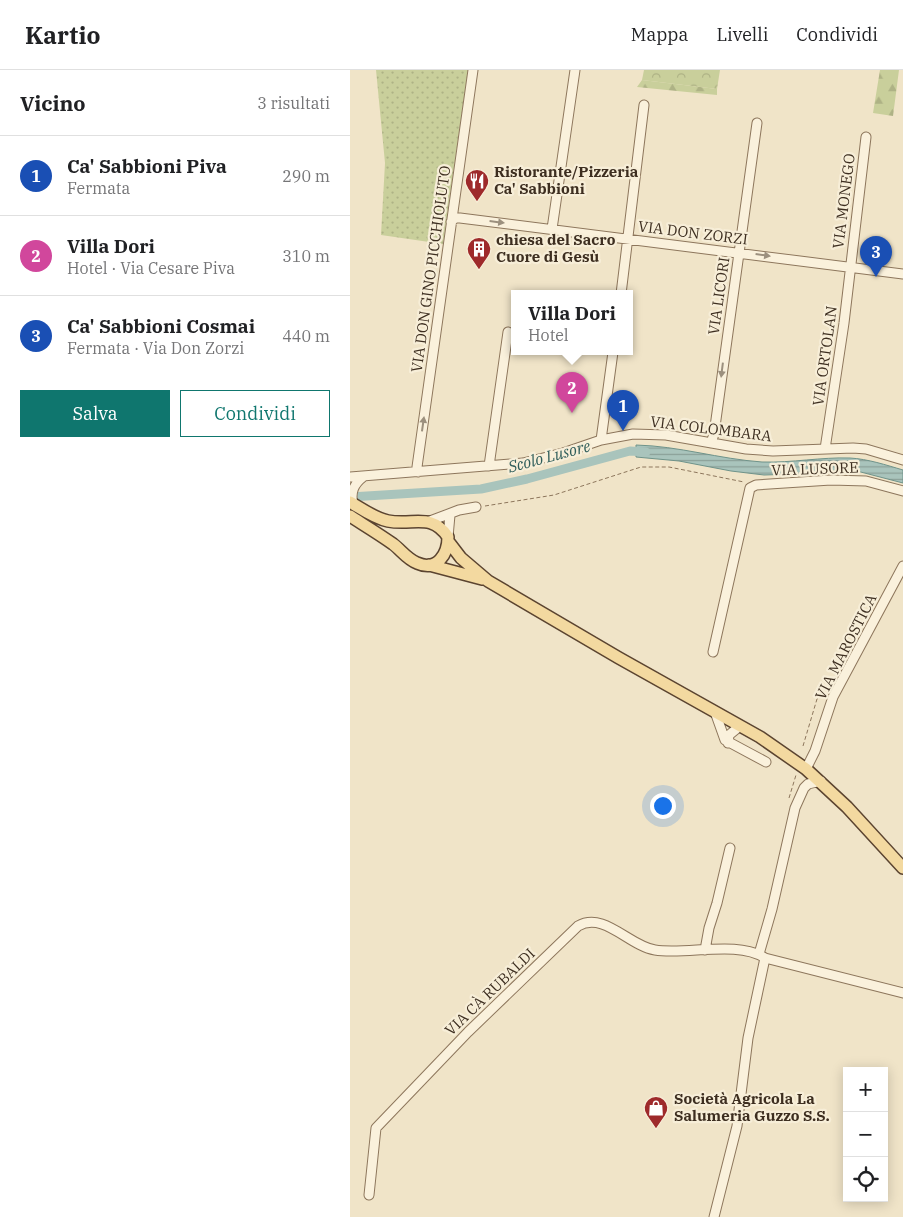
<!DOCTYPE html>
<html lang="it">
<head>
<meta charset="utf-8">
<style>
  body { margin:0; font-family:"IBM Plex Serif",serif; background:#f6f6f6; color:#202124 }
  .controls { position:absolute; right:15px; bottom:15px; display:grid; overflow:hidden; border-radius:0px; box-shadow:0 2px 12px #0003 }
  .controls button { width:45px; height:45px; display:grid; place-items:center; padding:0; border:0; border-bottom:1px solid #e0e0e0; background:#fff; color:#202124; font:25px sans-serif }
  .you { position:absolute; left:312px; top:735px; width:18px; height:18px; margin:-12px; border:4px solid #fff; border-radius:50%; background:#1a73e8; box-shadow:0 0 0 8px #1a73e833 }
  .badge { display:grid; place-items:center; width:32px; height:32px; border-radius:50%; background:#0f766e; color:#fff; font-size:16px; font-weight:700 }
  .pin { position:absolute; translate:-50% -41px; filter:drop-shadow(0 1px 2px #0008) }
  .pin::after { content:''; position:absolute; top:26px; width:18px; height:15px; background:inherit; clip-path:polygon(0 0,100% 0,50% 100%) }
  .popup { position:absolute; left:161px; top:220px; width:122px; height:65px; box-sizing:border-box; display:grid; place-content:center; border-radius:0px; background:#fff; filter:drop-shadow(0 1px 4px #0005); font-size:16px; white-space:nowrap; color:#757577 }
  .popup b { font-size:19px; color:#202124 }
  .popup::after { content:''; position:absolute; left:50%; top:100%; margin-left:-10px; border:10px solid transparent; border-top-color:#fff }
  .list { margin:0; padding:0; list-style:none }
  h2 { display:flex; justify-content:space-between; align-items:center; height:65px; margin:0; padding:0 20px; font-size:21px }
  h2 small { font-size:16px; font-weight:400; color:#757577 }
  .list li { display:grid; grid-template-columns:32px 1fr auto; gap:15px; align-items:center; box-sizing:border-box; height:80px; padding:0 20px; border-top:1px solid #e0e0e0 }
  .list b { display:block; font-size:19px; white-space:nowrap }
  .list p { margin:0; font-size:16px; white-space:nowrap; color:#757577 }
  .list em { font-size:16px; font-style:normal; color:#757577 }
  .actions { display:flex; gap:10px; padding:15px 20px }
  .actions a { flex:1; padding:11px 0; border:1px solid #0f766e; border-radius:0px; text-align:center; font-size:18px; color:#0f766e }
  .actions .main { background:#0f766e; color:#fff }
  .icon { flex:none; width:28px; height:28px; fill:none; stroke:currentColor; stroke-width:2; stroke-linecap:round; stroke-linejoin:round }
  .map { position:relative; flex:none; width:553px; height:1147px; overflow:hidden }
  header { display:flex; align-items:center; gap:30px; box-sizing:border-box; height:70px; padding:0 25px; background:#fff; border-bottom:1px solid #e0e0e0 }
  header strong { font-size:24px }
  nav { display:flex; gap:28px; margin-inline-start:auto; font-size:18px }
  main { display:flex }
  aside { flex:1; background:#fff }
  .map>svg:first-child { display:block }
  .grass { fill:url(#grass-dots) }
  .forest { fill:url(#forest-firs) }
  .park { fill:url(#park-crowns) }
  .water { fill:url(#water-rules); stroke:#6f938a }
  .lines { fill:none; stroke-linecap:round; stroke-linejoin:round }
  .canal { stroke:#a9c4bc; stroke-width:9 }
  .minor-casing { stroke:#8d765c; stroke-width:11 }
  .major-casing { stroke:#5b4430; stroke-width:14 }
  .path { stroke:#8d765c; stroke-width:1; stroke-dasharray:4 2.5; stroke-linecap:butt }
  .minor { stroke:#faf1dc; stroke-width:9 }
  .major { stroke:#f3d9a0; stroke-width:11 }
  .oneway { fill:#9c907e }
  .labels { text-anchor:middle; stroke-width:4.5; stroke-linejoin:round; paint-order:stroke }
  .poi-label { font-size:15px; font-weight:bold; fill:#3d2e20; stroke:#f7eed8; text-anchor:start }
  .street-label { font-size:15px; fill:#3d2e20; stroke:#f7eed8 }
  .water-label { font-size:16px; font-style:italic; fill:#2f5d5a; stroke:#f7eed8 }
</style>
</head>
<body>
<header>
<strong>Kartio</strong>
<nav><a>Mappa</a><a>Livelli</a><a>Condividi</a></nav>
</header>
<main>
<aside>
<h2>Vicino<small>3 risultati</small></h2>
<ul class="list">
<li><span class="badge" style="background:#1a4fb4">1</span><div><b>Ca' Sabbioni Piva</b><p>Fermata</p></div><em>290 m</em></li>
<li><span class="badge" style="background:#d1479c">2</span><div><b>Villa Dori</b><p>Hotel · Via Cesare Piva</p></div><em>310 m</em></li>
<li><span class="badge" style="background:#1a4fb4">3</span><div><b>Ca' Sabbioni Cosmai</b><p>Fermata · Via Don Zorzi</p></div><em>440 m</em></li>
</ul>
<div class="actions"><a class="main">Salva</a><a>Condividi</a></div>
</aside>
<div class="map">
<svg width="553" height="1147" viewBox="0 0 553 1147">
  <defs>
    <pattern id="grass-dots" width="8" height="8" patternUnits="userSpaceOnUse" patternTransform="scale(1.25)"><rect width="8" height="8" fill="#c9cf9b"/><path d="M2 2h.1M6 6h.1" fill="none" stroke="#aeb285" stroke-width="1.8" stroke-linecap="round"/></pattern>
    <pattern id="forest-firs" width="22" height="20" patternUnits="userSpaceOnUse" patternTransform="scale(1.25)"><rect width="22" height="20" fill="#c9cf9b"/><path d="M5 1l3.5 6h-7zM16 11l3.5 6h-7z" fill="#aeb285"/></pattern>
    <pattern id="park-crowns" width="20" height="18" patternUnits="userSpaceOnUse" patternTransform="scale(1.25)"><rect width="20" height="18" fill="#c9cf9b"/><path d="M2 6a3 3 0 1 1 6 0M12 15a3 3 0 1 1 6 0" fill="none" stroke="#aeb285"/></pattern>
    <pattern id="water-rules" width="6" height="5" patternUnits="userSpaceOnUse" patternTransform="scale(1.25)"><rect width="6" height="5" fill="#a9c4bc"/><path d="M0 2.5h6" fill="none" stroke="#8ba098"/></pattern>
  </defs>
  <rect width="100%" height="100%" fill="#f0e4c8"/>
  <path class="grass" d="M26,0h92l-25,174 -62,-9 4,-72z"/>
  <path class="forest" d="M530,0h19l-6,46 -20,-3z
    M292,10l75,9v6l-80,-8z"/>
  <path class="park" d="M294,0h76l-3,19 -75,-9z"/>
  <path class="water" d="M286,375c43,1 83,14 126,17 30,1 59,-5 88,-4 18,1 36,7 53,12v13l-50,-13 -56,4 -33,1 -33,-4 -52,-10 -43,-4z"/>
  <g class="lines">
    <path class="canal" d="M0,427l131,-8 46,-10 103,-28 16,1"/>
    <g class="minor-casing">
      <path id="minor" d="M101,152l4,-4h5l443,56
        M202,159l23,-159
        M271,224l23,-189
        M251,370l12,-88
        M361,373l3,-9 43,-311
        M475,379l19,-126 22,-186
        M139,396l19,-134
        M68,402l-1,-5 56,-397
        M0,407l173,-14 40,-10 38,-13 32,-6 33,1 80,14 27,2 80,-3 13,1 37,11
        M3,434c-3,-12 1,-20 10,-27
        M80,451l29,-11 17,-3
        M98,467l2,-22
        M363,582l37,-164 6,-3 75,-5 35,1 37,10
        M365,642l10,28 41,22
        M378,673l1,-8 11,-9
        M456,699l9,-18 18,-54 70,-131
        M355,880l4,-22 8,-25 13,-55
        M409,884l13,-45 23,-101 9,-20 4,-4 13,-3
        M19,1125l7,-67 92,-96 110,-106c26,-15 51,20 77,24 32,5 83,-10 110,8l138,35
        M364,1147l23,-91 11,-88 17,-80"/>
    </g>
    <g class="major-casing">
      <path id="major" d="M0,432c12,7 24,16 38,19 25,5 43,-9 60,16 0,17 -11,35 -31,26 -10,-4 -16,-13 -24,-19 -14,-10 -29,-19 -43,-28
        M98,471l13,17 27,23 131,77 141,79 46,32 41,38 56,61
        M79,495l53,14"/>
    </g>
    <path class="path" d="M135,436l69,-11 87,-28h28l75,15
      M453,676l14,-47 7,-4
      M439,728l7,-23"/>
    <use href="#minor" class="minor"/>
    <use href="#major" class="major"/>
  </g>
  <defs><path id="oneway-solid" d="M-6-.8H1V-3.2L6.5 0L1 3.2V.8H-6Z" transform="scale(1.25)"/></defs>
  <g class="oneway">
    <use href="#oneway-solid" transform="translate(147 152) rotate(7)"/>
    <use href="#oneway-solid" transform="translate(413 185) rotate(8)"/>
    <use href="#oneway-solid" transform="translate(372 300) rotate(97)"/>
    <use href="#oneway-solid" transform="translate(73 354) rotate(-82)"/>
  </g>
  <defs>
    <g id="restaurant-pin" transform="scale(1.25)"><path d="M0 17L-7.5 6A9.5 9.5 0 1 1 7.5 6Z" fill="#9e2a2b" stroke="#f7eed8"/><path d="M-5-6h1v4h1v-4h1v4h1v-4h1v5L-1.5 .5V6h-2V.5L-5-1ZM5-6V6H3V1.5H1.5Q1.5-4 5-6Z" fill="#fff"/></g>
    <g id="building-pin" transform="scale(1.25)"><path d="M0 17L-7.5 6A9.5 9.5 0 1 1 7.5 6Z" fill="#9e2a2b" stroke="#f7eed8"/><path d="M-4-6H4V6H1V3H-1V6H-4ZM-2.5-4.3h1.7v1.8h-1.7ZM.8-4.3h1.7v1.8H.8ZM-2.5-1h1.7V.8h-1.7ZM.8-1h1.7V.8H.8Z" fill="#fff"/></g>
    <g id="shop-pin" transform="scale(1.25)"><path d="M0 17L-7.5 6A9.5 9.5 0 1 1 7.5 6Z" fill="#9e2a2b" stroke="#f7eed8"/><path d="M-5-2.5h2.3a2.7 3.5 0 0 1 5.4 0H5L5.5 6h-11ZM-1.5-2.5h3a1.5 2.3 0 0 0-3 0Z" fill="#fff"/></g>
  </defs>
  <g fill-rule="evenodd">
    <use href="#restaurant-pin" x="127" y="111"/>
    <use href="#building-pin" x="129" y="179"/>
    <use href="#shop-pin" x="306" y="1038"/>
  </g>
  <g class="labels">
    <g class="poi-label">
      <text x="144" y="107">Ristorante/Pizzeria<tspan x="144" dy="17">Ca' Sabbioni</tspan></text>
      <text x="146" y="175">chiesa del Sacro<tspan x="146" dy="17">Cuore di Gesù</tspan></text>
      <text x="324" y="1034">Società Agricola La<tspan x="324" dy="17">Salumeria Guzzo S.S.</tspan></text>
    </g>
    <g class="street-label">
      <text transform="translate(494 131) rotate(-83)" y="5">VIA MONEGO</text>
      <text transform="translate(343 163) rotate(7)" y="5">VIA DON ZORZI</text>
      <text transform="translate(81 199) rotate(-82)" y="5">VIA DON GINO PICCHIOLUTO</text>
      <text transform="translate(369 226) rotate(-82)" y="5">VIA LICORI</text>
      <text transform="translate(475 286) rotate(-82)" y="5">VIA ORTOLAN</text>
      <text transform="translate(361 359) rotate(7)" y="5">VIA COLOMBARA</text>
      <text transform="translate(465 399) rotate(-2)" y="5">VIA LUSORE</text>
      <text transform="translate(496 577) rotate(-63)" y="5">VIA MAROSTICA</text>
      <text transform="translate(140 922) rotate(-44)" y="5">VIA CÀ RUBALDI</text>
    </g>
    <g class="water-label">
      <text transform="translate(199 386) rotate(-15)" y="6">Scolo Lusore</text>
    </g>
  </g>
</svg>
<div class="controls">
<button>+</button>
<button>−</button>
<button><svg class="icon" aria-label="locate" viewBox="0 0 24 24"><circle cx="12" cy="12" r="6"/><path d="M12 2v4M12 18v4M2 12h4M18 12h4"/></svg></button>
</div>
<div class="you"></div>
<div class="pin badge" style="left:273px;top:361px;background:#1a4fb4">1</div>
<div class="pin badge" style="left:222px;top:343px;background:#d1479c">2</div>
<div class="popup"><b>Villa Dori</b>Hotel</div>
<div class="pin badge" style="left:526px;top:207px;background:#1a4fb4">3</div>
</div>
</main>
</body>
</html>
